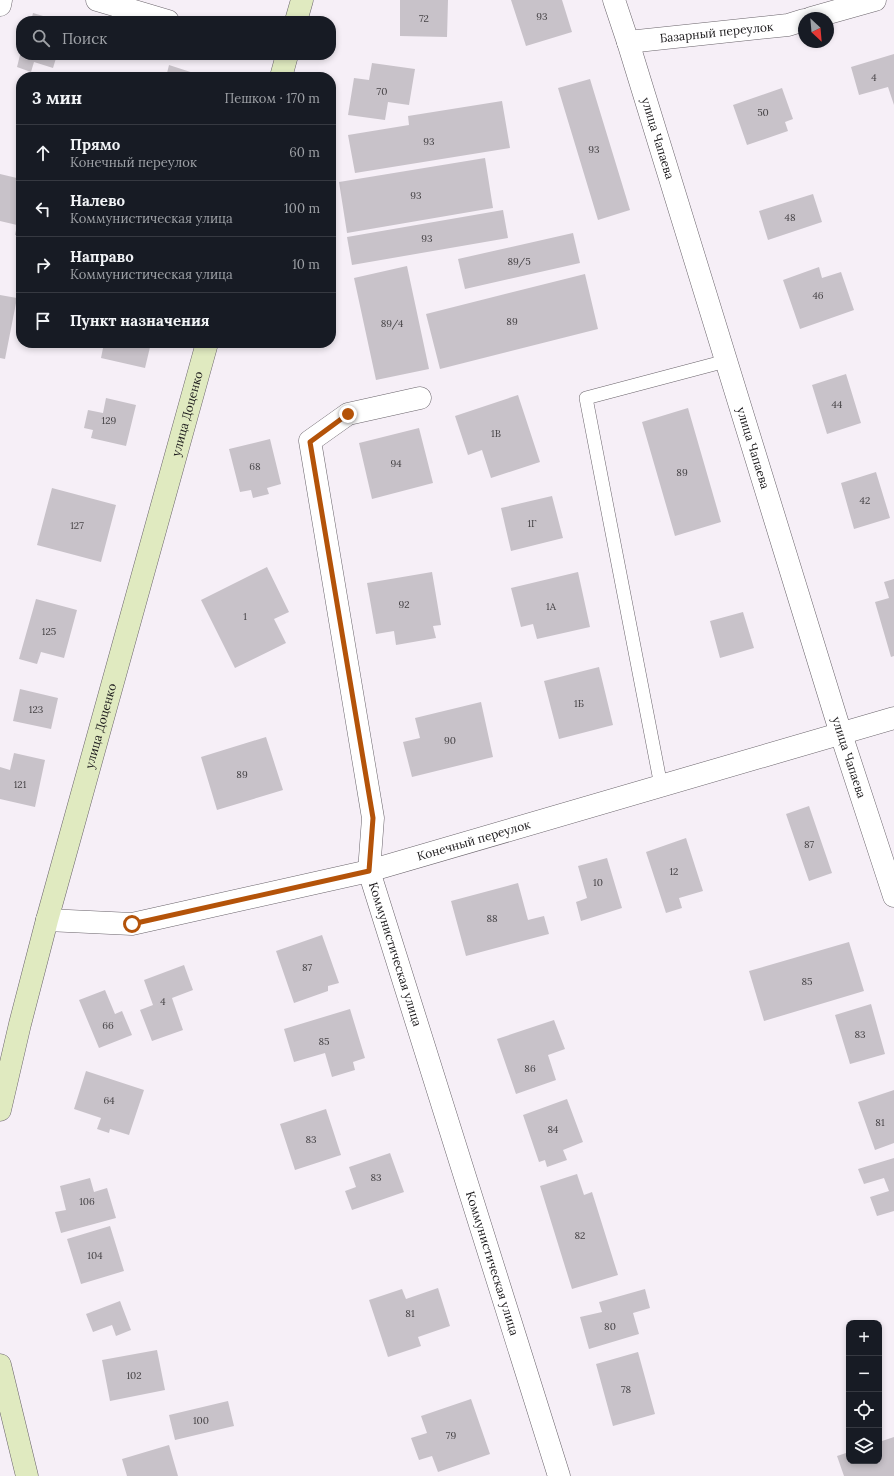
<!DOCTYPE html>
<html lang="ru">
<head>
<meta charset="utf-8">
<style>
  body { margin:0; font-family:Lora,serif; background:#20242c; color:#f1f3f6 }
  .controls { position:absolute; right:12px; bottom:12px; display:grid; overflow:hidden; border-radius:8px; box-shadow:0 2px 6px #0003 }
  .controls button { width:36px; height:36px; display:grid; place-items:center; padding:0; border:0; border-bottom:1px solid #363941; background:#171b24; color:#f1f3f6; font:20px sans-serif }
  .compass { position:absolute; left:798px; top:12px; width:36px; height:36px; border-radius:50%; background:#171b24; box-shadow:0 2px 6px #0003; rotate:154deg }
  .stop { position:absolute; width:12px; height:12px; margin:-9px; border:3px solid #b45309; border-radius:50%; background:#fff }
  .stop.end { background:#b45309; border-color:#fff; box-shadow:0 1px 4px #0008 }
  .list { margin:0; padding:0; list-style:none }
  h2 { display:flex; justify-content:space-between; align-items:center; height:52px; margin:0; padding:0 16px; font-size:17px }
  h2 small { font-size:13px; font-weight:400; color:#9ea1a6 }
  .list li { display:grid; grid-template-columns:26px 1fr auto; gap:12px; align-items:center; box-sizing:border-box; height:56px; padding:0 16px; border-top:1px solid #363941 }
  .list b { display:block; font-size:15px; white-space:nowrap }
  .list p { margin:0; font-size:13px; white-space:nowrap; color:#9ea1a6 }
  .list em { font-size:13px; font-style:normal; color:#9ea1a6 }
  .icon { flex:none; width:22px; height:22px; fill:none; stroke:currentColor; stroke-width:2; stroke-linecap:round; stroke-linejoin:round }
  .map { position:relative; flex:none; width:894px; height:1476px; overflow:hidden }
  .search { position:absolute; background:#171b24; box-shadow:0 2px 6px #0003; left:16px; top:16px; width:320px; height:44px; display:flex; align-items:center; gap:10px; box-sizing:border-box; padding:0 14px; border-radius:16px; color:#9ea1a6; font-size:15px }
  .panel { position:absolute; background:#171b24; box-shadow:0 2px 6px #0003; left:16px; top:72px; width:320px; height:276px; border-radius:16px }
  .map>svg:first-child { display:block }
  .building { fill:#c8c2c9 }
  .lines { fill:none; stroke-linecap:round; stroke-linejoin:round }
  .lane-casing { stroke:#6a646b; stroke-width:14 }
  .street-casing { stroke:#6a646b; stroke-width:23 }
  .secondary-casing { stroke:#6a646b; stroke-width:23 }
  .lane { stroke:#fff; stroke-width:13 }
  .street { stroke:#fff; stroke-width:22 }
  .secondary { stroke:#e0eac0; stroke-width:22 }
  .route { stroke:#b45309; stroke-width:5 }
  .labels { text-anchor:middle; stroke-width:3; stroke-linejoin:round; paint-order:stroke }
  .number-label { font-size:10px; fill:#464346 }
  .street-label { font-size:12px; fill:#1b191b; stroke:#f6eff7 }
</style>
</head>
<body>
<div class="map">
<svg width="894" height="1476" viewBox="0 0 894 1476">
  <rect width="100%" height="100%" fill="#f6eff7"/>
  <path class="building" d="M400,0h48l-1,37 -47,-1z
    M511,0h51l10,32 -46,14z
    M33,13l27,8h-29z
    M894,54v51l-6,-18 -29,8 -8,-28z
    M20,55h37l-4,13 -19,-6 -3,10 -14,-5z
    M372,63l43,6 -6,36 -21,-3 -3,18 -37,-5 6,-37 15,2z
    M169,65l37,12h-40z
    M590,79l40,131 -32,10 -40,-132z
    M782,88l11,31 -8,3 3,9 -41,14 -14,-40z
    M502,101l8,47 -155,25 -7,-38 61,-10 -1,-9z
    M485,158l8,50 -146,25 -8,-51z
    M0,174l21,5v57l-6,-1 2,-10 -17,-4z
    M813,194l9,28 -54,18 -9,-29z
    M503,210l5,28 -156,27 -5,-28z
    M573,233l7,30 -115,26 -7,-30z
    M407,266l22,103 -53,11 -22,-102z
    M819,267l3,11 19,-6 13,38 -54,19 -17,-49z
    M585,274l13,55 -158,40 -14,-55z
    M0,295l17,3 -12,61 -5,-1z
    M104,343h47l-6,25 -44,-10z
    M846,374l15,49 -34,11 -15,-49z
    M518,395l22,67 -49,16 -9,-28 -14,5 -13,-39z
    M106,398l30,7 -10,41 -35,-8 2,-8 -9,-2 4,-18 15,3z
    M688,408l33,114 -46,14 -33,-114z
    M419,428l14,55 -61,16 -13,-56z
    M270,439l11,45 -14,4 2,6 -16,4 -2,-8 -11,2 -11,-43z
    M876,472l14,46 -36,11 -13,-46z
    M52,488l64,17 -15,57 -64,-17z
    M552,496l11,42 -52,13 -10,-43z
    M267,567l22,45 -15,7 12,24 -51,25 -34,-68z
    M432,572l9,53 -8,1 3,12 -40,7 -2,-14 -18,3 -9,-51z
    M578,572l12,55 -53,12 -4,-15 -12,3 -10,-39z
    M894,579v77l-3,1 -16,-55 14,-4 -5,-16z
    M36,599l41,11 -13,48 -23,-6 -4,12 -18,-5z
    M743,612l11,36 -34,10 -10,-37z
    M599,667l14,58 -54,14 -15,-58z
    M20,689l38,9 -7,31 -38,-8z
    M481,702l12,55 -81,20 -9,-35 17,-4 -5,-20z
    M266,737l17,53 -66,20 -16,-53z
    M14,753l31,7 -10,47 -35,-8v-32l10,3z
    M809,806l23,67 -23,8 -23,-67z
    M686,838l17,53 -24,7 3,10 -16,5 -20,-61z
    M607,858l15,50 -41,13 -5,-19 11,-4 -9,-32z
    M518,883l10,37 16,-4 5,18 -83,22 -15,-55z
    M322,935l17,48 -11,3v5l-34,12 -18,-52z
    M849,942l15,49 -100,30 -15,-50z
    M184,965l9,25 -21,8 11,32 -31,11 -12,-31 13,-5 -9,-25z
    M105,990l10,24 7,-3 10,24 -33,13 -20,-48z
    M871,1004l14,50 -35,10 -15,-49z
    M350,1009l15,49 -12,4 2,8 -23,7 -7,-24 -31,9 -10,-33z
    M554,1020l11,29 -17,6 8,25 -40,14 -19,-55z
    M86,1071l58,19 -15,45 -19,-6 -1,4 -12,-4 4,-11 -27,-9z
    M894,1090v53l-19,7 -17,-48z
    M567,1099l16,43 -20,8 4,10 -20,7 -2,-7 -6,2 -16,-47z
    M326,1109l15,46 -46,15 -15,-46z
    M390,1153l14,39 -52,18 -7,-19 11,-4 -7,-20z
    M894,1158v53l-17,5 -7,-19 19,-6 -5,-13 -20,6 -6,-15z
    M577,1174l7,21 8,-3 26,83 -46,14 -32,-103z
    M90,1178l4,14 13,-4 9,30 -55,15 -6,-21 11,-2 -6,-24z
    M110,1226l14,45 -43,13 -14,-45z
    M438,1288l12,38 -32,11 3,9 -33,11 -19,-57 33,-11 4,10z
    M645,1289l5,19 -17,5 6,21 -50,15 -9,-32 22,-5 -3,-10z
    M120,1301l11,29 -15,6 -4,-11 -19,7 -7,-18z
    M157,1350l8,40 -55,11 -8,-41z
    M638,1352l17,62 -42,12 -17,-62z
    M471,1399l19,55 -52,18 -6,-16 -13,4 -8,-22 16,-5 -6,-17z
    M228,1401l6,25 -59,14 -6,-25z
    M894,1437v39h-50l-7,-20 12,-4v9h30v-19z
    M169,1445l9,31h-51l-5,-17z"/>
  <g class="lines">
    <g class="lane-casing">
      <path id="lane" d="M661,786l-75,-388 140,-37"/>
    </g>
    <g class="street-casing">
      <g id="street">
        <path d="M97,0l71,21"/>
        <path id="s1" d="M614,0l14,42 213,692 53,162"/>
        <path d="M0,5l1,-5"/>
        <path d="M811,18l64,-18"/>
        <path id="s2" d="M628,42l160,-17 16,-5"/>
        <path id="s3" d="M420,398l-72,16 -38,27 63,377 -4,53 190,605"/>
        <path id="s4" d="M47,920l85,4 237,-53 525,-153"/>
      </g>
    </g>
    <g class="secondary-casing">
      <g id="secondary">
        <path d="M296,21l6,-21"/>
        <path d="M281,77l6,-22"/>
        <path id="s5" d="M0,1110l20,-86 27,-104 160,-577"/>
        <path d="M0,1365l27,111"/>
      </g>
    </g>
    <use href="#lane" class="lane"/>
    <use href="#street" class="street"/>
    <use href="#secondary" class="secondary"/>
  </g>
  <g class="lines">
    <path class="route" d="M132,924l237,-53 4,-53 -63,-376 38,-28"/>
  </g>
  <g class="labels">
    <g class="number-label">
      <text x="542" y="20">93</text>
      <text x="424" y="22">72</text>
      <text x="874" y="81">4</text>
      <text x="382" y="95">70</text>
      <text x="763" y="116">50</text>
      <text x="429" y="145">93</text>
      <text x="594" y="153">93</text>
      <text x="416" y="199">93</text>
      <text x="790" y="221">48</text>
      <text x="427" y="242">93</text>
      <text x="519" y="265">89/5</text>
      <text x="818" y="299">46</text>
      <text x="512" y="325">89</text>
      <text x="392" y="327">89/4</text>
      <text x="837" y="408">44</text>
      <text x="109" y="424">129</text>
      <text x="496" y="437">1В</text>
      <text x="396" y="467">94</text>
      <text x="255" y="470">68</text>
      <text x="682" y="476">89</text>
      <text x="865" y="504">42</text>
      <text x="532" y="527">1Г</text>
      <text x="77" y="529">127</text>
      <text x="404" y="608">92</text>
      <text x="551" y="610">1А</text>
      <text x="245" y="620">1</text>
      <text x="49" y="635">125</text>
      <text x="579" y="707">1Б</text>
      <text x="36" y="713">123</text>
      <text x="450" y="744">90</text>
      <text x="242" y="778">89</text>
      <text x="20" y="788">121</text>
      <text x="809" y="848">87</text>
      <text x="674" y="875">12</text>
      <text x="598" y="886">10</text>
      <text x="492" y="922">88</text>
      <text x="307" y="971">87</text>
      <text x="807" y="985">85</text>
      <text x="163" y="1005">4</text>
      <text x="108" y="1029">66</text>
      <text x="860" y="1038">83</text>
      <text x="324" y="1045">85</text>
      <text x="530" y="1072">86</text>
      <text x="109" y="1104">64</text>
      <text x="880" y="1126">81</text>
      <text x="553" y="1133">84</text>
      <text x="311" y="1143">83</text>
      <text x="376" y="1181">83</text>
      <text x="87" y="1205">106</text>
      <text x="580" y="1239">82</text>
      <text x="95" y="1259">104</text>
      <text x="410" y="1317">81</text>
      <text x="610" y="1330">80</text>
      <text x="134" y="1379">102</text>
      <text x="626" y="1393">78</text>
      <text x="201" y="1424">100</text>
      <text x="451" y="1439">79</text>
    </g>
    <g class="street-label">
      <text dy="4" stroke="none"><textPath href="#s2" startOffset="89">Базарный переулок</textPath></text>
      <text dy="4" stroke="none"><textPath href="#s1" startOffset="145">улица Чапаева</textPath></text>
      <text dy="4" stroke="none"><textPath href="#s5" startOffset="721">улица Доценко</textPath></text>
      <text dy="4" stroke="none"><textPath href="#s1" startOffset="469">улица Чапаева</textPath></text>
      <text dy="4" stroke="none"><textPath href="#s5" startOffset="397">улица Доценко</textPath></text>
      <text dy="4" stroke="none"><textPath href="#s1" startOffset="793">улица Чапаева</textPath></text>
      <text dy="4" stroke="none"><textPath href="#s4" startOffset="437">Конечный переулок</textPath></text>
      <text dy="4" stroke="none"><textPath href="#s3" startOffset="643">Коммунистическая улица</textPath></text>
      <text dy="4" stroke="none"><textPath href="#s3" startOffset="967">Коммунистическая улица</textPath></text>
    </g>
  </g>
</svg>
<div class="controls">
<button>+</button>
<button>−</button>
<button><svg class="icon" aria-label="locate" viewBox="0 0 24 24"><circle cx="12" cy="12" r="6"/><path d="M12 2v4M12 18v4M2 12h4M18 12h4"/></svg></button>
<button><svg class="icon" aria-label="layers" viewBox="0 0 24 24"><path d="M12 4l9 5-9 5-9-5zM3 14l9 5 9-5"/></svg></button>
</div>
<svg class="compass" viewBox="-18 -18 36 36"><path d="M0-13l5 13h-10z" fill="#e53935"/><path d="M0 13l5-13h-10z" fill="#9ea1a6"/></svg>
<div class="stop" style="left:132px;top:924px"></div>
<div class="stop end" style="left:348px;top:414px"></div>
<div class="search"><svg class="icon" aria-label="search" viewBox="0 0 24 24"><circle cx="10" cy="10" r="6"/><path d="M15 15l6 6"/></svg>Поиск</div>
<section class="panel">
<h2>3 мин<small>Пешком · 170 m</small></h2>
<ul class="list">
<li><svg class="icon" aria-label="ahead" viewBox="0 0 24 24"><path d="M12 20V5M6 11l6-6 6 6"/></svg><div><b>Прямо</b><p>Конечный переулок</p></div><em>60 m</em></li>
<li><svg class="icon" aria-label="left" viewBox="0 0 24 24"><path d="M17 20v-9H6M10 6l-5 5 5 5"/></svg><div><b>Налево</b><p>Коммунистическая улица</p></div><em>100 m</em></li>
<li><svg class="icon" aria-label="right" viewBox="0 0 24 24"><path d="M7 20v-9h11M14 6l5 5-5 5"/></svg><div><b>Направо</b><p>Коммунистическая улица</p></div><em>10 m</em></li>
<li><svg class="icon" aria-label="arrive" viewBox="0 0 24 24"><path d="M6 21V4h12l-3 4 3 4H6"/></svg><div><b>Пункт назначения</b></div></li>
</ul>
</section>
</div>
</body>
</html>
